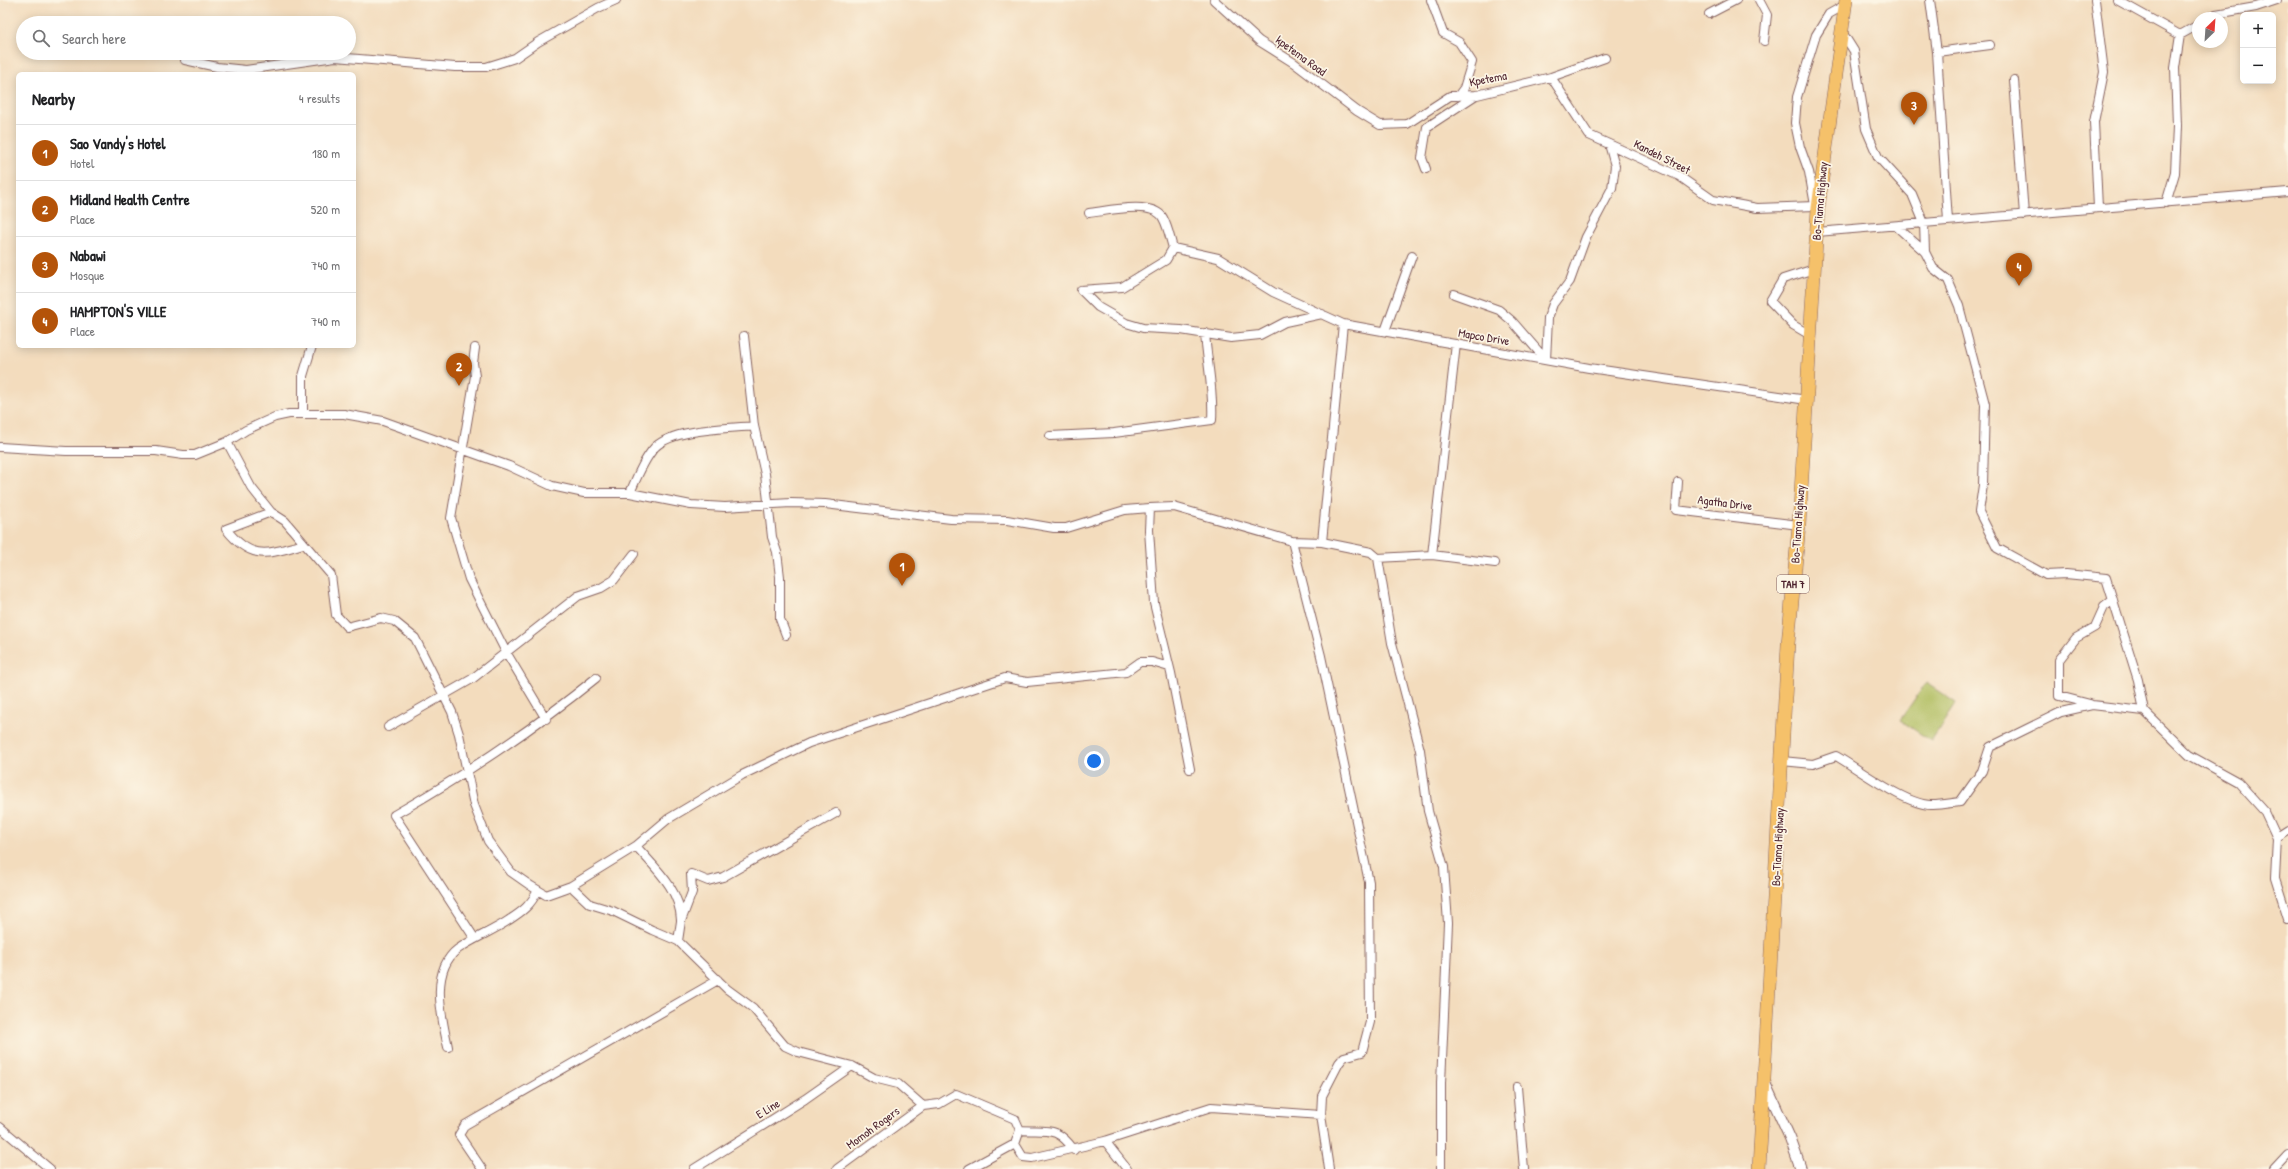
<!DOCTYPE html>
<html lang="en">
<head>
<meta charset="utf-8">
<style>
  body { margin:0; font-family:"Patrick Hand",sans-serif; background:#f2f2f2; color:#202124 }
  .controls { position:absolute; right:12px; top:12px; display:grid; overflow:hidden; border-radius:6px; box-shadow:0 2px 10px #0003 }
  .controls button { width:36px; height:36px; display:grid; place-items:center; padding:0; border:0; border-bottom:1px solid #e0e0e0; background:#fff; color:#202124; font:20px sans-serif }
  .compass { position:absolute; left:2192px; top:12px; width:36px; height:36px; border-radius:50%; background:#fff; box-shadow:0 2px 10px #0003; rotate:25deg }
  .you { position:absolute; left:1094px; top:761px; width:14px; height:14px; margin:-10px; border:3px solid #fff; border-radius:50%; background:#1a73e8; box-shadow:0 0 0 6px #1a73e833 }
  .badge { display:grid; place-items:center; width:26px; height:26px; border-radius:50%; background:#b45309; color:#fff; font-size:13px; font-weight:700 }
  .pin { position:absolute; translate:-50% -33px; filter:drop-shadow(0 1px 2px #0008) }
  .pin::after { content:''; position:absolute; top:21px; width:14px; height:12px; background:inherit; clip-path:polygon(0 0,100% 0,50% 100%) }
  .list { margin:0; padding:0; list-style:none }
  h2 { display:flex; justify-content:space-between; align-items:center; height:52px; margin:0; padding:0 16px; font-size:17px }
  h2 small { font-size:13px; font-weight:400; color:#757577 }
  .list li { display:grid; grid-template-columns:26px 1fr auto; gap:12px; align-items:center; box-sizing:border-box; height:56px; padding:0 16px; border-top:1px solid #e0e0e0 }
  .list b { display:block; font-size:15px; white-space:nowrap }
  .list p { margin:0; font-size:13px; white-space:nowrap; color:#757577 }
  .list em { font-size:13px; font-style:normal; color:#757577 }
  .icon { flex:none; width:22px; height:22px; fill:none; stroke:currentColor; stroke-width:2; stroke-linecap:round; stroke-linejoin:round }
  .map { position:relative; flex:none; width:2288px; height:1169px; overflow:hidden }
  .search { position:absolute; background:#fff; box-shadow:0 2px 10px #0003; left:16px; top:16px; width:340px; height:44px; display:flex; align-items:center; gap:10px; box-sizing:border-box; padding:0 14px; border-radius:22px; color:#757577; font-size:15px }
  .panel { position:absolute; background:#fff; box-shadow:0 2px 10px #0003; left:16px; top:72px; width:340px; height:276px; border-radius:6px }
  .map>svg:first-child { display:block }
  .green { fill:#b0bd60; stroke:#7d6e46 }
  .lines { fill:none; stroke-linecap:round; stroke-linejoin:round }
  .minor-casing { stroke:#85615e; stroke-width:10 }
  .tertiary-casing { stroke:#85615e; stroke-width:12 }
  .trunk-casing { stroke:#85615e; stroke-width:14 }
  .minor { stroke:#fff; stroke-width:8 }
  .tertiary { stroke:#fff; stroke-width:10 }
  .trunk { stroke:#f5c16b; stroke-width:13 }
  .labels { text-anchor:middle; stroke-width:3.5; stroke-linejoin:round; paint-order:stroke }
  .shield { fill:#fcf5e5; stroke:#7f5f63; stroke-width:1 }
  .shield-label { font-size:11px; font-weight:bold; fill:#4a1f2b }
  .street-label { font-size:12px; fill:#4a1f2b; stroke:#fcf5e5 }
</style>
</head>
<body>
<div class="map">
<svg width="2288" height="1169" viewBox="0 0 2288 1169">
  <rect width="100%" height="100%" fill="#fcf5e5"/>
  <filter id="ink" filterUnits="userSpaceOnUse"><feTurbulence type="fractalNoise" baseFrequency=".025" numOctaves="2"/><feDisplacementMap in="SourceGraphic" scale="8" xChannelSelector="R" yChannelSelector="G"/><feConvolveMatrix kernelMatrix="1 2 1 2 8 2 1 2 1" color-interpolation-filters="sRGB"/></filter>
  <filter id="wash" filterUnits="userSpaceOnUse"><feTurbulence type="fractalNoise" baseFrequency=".012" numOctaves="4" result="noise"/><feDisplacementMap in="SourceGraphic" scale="16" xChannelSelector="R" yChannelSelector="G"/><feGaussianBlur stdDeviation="0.9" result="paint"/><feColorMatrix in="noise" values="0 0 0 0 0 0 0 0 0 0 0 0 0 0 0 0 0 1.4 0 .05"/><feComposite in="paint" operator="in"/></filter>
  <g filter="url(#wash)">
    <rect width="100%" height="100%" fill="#f3dcbd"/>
    <path class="green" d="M1926,683l30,20 -25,38 -31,-21z"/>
  </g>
  <g filter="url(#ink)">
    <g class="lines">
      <g class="minor-casing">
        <path id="minor" d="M1214,0l45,41 35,22 63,48 23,14 27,-1 43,-28 27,-1 74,-18 54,-19
          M1431,0l12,33 16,9 13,20 -8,26 -6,8
          M1759,0l8,15 -3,26
          M1930,0l7,52
          M2095,0l9,72 -10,50 4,86
          M2117,0l63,35
          M1709,14l27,-14
          M2210,18l6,-4 40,-7 21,-7
          M1842,32l12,19 12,78 12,28 34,37 12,29 1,29
          M185,60l32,7 29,3 89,-13 120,10h31l29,-9 23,-16 60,-34 18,-8
          M1551,77l38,58 90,41 34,24 44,8 58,-2
          M2014,80l10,135
          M1426,169l-4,-11 5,-31 49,-32
          M2166,203l9,-30 2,-47 -2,-58 5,-33 18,-10
          M1815,205l-6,-33 -9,-25 -5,-24 2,-26 19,-62 13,-21 16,-9
          M1948,221l-11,-169 53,-7
          M1896,226l29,26 8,16 15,12 11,26 26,98 -2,81 -4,27 18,36 49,27 20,-1 40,4 32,102 6,31
          M1817,232l471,-40
          M1173,248l45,10 55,34 70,32 246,44 218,32
          M1081,290l17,17 28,16 17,5 38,2 50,8 29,-3 25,-13 37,-8
          M1081,290l41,-3 44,-27 7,-12c-3,-10 -5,-21 -10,-30 -10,-18 -56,-7 -74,-5
          M1454,294l45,16 13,11 34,39 2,-42 5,-14 17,-23 16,-44 26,-49 3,-22 -6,-22
          M1385,331l27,-75
          M1810,335l-17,-10 -23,-24 13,-22 31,-10
          M744,336l10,90 11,48 7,63 5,15 3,25v42l6,16
          M475,348l-2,15 2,13 -24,142 18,61 10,20 27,53 40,67
          M303,414v-38l9,-30
          M1050,436l64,-3 98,-13c2,-29 -5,-58 -7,-87
          M0,447l66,4h90l27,4h12l32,-13
          M1678,482l-2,28 123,15
          M630,493c6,-14 14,-34 25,-46 20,-19 72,-18 99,-21
          M271,512l-45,17c27,34 43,24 78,15
          M1292,541l29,115 48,226 1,140 -8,30 -18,5 -5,6 -17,33 -1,19
          M1322,542l21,-218
          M1432,555l24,-211
          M1378,558l54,-3 63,8
          M2090,704l-31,-8v-36l17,-22 19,-11 9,-20 9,-7
          M388,727l84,-48 106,-83 23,-8 13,-8 20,-26
          M1782,761l31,3 23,-8c23,13 71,50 96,49 10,0 19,-2 28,-3l22,-31 8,-24 71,-35 31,-7 52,6 45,44 49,27 27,30 12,26 -2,40 13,41
          M1190,769l-19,-96 -17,-70 -5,-73 1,-22 24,-1 118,34 30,1 49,10 7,6 14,85 28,107 8,61 16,56 4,56 -7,160v86
          M2277,838l11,-7
          M636,846c19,22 44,43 45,74
          M571,886l65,-40 32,-27 74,-44 67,-32 196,-65 22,4 99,-10 14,-10h12l17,5
          M475,939l-81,-124c72,-41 138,-85 202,-137
          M678,941l3,-20 11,-29 -1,-18 17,7 15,-4 113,-64
          M448,1047c-6,-29 -19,-76 10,-98 16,-11 35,-18 51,-29 14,-9 22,-15 29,-30
          M1517,1087l7,82
          M0,1127l50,42
          M1020,1130c27,2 36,-5 54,20
          M1105,1141l22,28
          M1015,1144l8,13 9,1 73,-17 106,-34 110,8 8,54
          M482,1169l-23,-34 6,-10 253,-145
          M694,1169l111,-70 47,-33
          M837,1169l86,-63
          M969,1169l46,-25 5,-14 -5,-11 -59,-25 -17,10 -16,2 -25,-22 -24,-6 -22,-12 -54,-14 -13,-6 -32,-38 -26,-19 -49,-48 -26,-11 -39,-19 -23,-7 -19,-18 -25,9 -15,-9 -20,-14 -23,-31 -14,-36 -15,-71 -7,-22 -37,-74 -21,-17 -13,-3 -34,9 -11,-12 -5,-40 -46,-54 -14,-9 -20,-25 -24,-45 19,-12 29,-13 14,-3h55l39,7 126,45 43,20 32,7h46l61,12 34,2 66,-4 34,1 126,15 56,1 47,8h12l59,-18 25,-2
          M2274,1169l14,-15"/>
      </g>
      <g class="tertiary-casing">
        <path id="tertiary" d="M1764,1081l26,57 11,31"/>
      </g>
      <g class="trunk-casing">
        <path id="trunk" d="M1759,1169l29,-525 11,-119 19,-317 28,-208"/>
      </g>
      <use href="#minor" class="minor"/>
      <use href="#tertiary" class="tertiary"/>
      <use href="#trunk" class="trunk"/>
    </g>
  </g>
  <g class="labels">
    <rect class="shield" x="1777" y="575" width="32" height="18" rx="3"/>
    <g class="shield-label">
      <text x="1793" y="588">TAH 7</text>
    </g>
    <g class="street-label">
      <text transform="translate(1301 56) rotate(36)" y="4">kpetema Road</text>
      <text transform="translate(1488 79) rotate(-11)" y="4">Kpetema</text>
      <text transform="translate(1662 157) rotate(27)" y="4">Kandeh Street</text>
      <text transform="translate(1820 201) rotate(-85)" y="4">Bo-Tiama Highway</text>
      <text transform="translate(1484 337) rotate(10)" y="4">Mapco Drive</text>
      <text transform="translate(1725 503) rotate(7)" y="4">Agatha Drive</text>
      <text transform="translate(1798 524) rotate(-86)" y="4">Bo-Tiama Highway</text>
      <text transform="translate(1778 847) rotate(-87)" y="4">Bo-Tiama Highway</text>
      <text transform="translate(768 1109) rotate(-32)" y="4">E Line</text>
      <text transform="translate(873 1128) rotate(-36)" y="4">Momoh Rogers</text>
    </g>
  </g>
</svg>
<div class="controls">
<button>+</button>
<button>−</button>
</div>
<svg class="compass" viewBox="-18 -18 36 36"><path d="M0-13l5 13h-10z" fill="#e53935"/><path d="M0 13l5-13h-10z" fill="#757577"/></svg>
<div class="you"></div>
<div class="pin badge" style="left:902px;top:586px">1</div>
<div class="pin badge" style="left:459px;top:386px">2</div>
<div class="pin badge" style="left:1914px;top:125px">3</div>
<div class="pin badge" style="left:2019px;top:286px">4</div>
<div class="search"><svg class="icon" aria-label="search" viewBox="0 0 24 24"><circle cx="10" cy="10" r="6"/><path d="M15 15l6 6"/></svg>Search here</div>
<section class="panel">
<h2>Nearby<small>4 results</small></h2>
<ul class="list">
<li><span class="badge">1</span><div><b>Sao Vandy's Hotel</b><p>Hotel</p></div><em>180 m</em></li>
<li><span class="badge">2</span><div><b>Midland Health Centre</b><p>Place</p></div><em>520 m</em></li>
<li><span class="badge">3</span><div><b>Nabawi</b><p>Mosque</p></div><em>740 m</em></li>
<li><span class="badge">4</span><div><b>HAMPTON'S VILLE</b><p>Place</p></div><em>740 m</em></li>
</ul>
</section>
</div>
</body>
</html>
